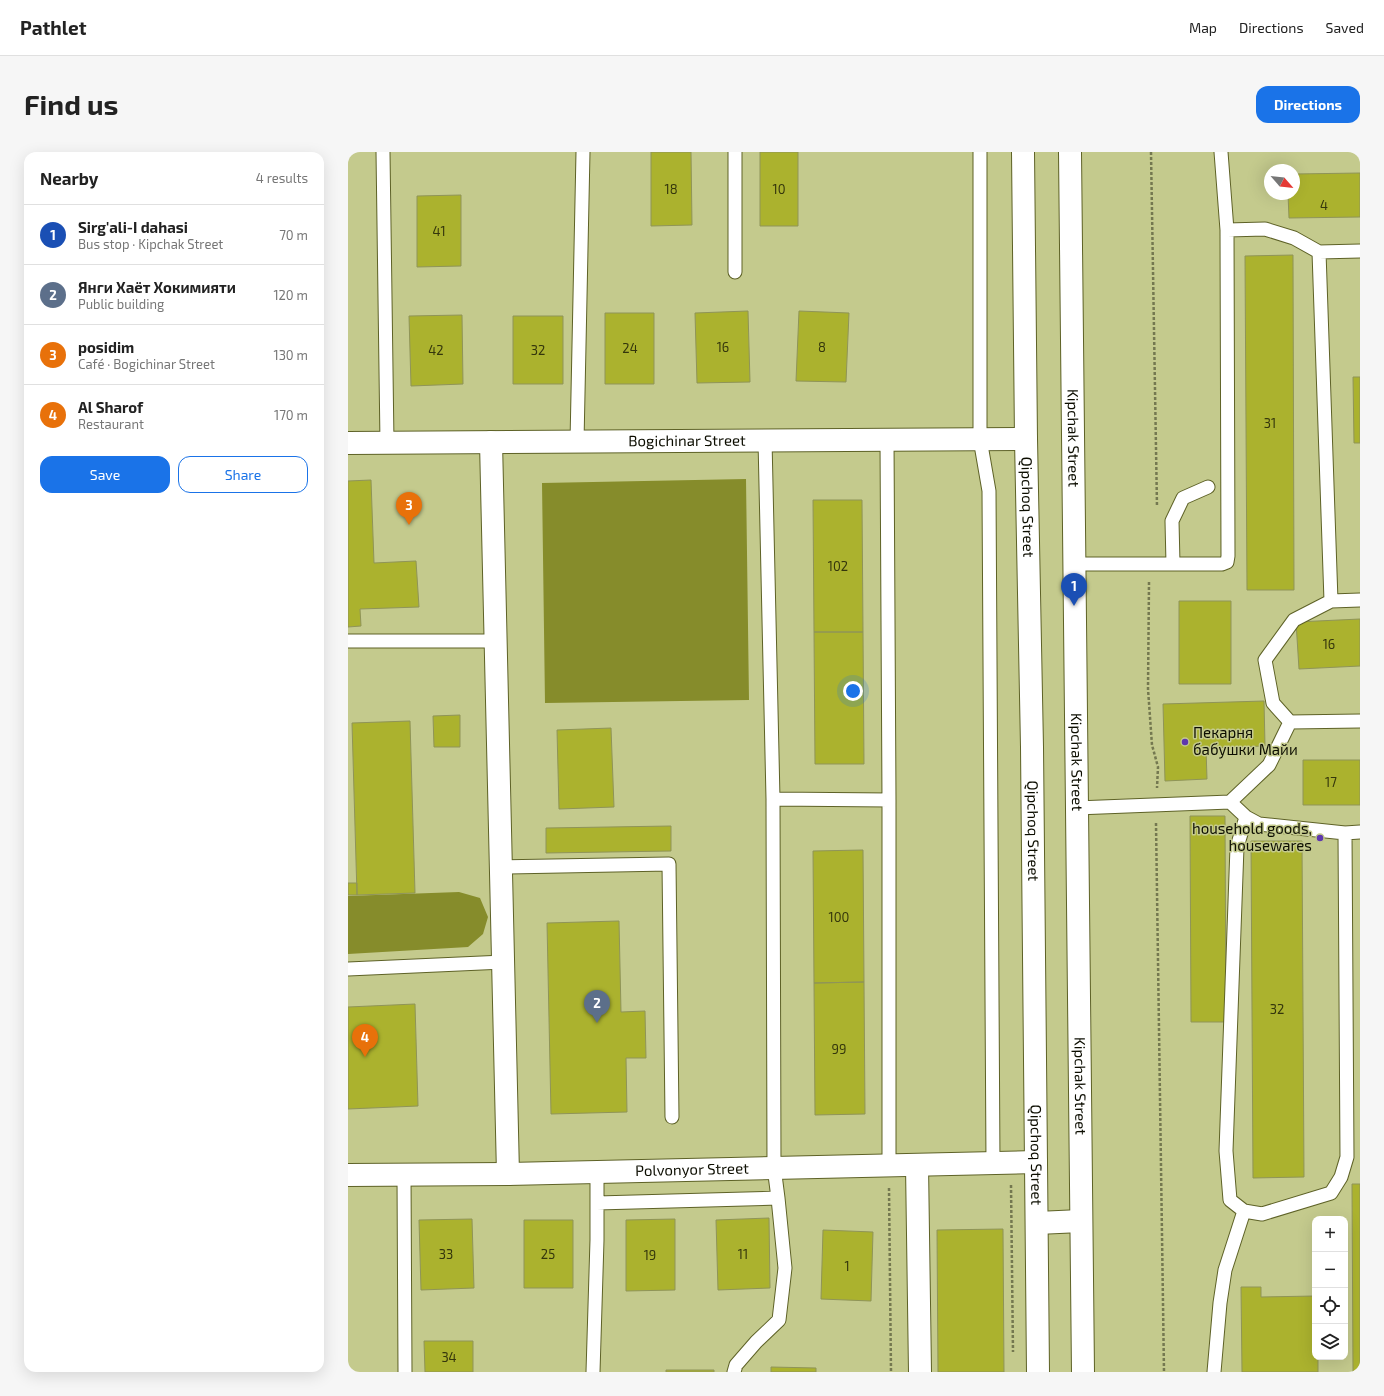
<!DOCTYPE html>
<html lang="en">
<head>
<meta charset="utf-8">
<style>
  body { margin:0; font-family:"Exo 2",sans-serif; background:#f6f6f6; color:#222 }
  .controls { position:absolute; right:12px; bottom:12px; display:grid; overflow:hidden; border-radius:8px; box-shadow:0 4px 16px #0002 }
  .controls button { width:36px; height:36px; display:grid; place-items:center; padding:0; border:0; border-bottom:1px solid #e0e0e0; background:#fff; color:#222; font:20px sans-serif }
  .compass { position:absolute; left:916px; top:12px; width:36px; height:36px; border-radius:50%; background:#fff; box-shadow:0 4px 16px #0002; rotate:118deg }
  .you { position:absolute; left:505px; top:539px; width:14px; height:14px; margin:-10px; border:3px solid #fff; border-radius:50%; background:#1a73e8; box-shadow:0 0 0 6px #1a73e833 }
  .badge { display:grid; place-items:center; width:26px; height:26px; border-radius:50%; background:#1a73e8; color:#fff; font-size:13px; font-weight:700 }
  .pin { position:absolute; translate:-50% -33px; filter:drop-shadow(0 1px 2px #0008) }
  .pin::after { content:''; position:absolute; top:21px; width:14px; height:12px; background:inherit; clip-path:polygon(0 0,100% 0,50% 100%) }
  .list { margin:0; padding:0; list-style:none }
  h2 { display:flex; justify-content:space-between; align-items:center; height:52px; margin:0; padding:0 16px; font-size:17px }
  h2 small { font-size:13px; font-weight:400; color:#767676 }
  .list li { display:grid; grid-template-columns:26px 1fr auto; gap:12px; align-items:center; box-sizing:border-box; height:60px; padding:0 16px; border-top:1px solid #e0e0e0 }
  .list b { display:block; font-size:15px; white-space:nowrap }
  .list p { margin:0; font-size:13px; white-space:nowrap; color:#767676 }
  .list em { font-size:13px; font-style:normal; color:#767676 }
  .actions { display:flex; gap:8px; padding:12px 16px }
  .actions a { flex:1; padding:9px 0; border:1px solid #1a73e8; border-radius:12px; text-align:center; font-size:14px; color:#1a73e8 }
  .actions .main { background:#1a73e8; color:#fff }
  .icon { flex:none; width:22px; height:22px; fill:none; stroke:currentColor; stroke-width:2; stroke-linecap:round; stroke-linejoin:round }
  .map { position:relative; flex:none; width:1012px; height:1220px; overflow:hidden; border-radius:12px }
  header { display:flex; align-items:center; gap:24px; box-sizing:border-box; height:56px; padding:0 20px; background:#fff; border-bottom:1px solid #e0e0e0 }
  header strong { font-size:19px }
  nav { display:flex; gap:22px; margin-inline-start:auto; font-size:14px }
  .intro { display:flex; align-items:center; justify-content:space-between; box-sizing:border-box; height:96px; padding:0 24px }
  h1 { margin:0; font-size:28px }
  .button { padding:10px 18px; border-radius:12px; background:#1a73e8; color:#fff; font-size:14px; font-weight:700 }
  main { display:flex; gap:24px; padding:0 24px }
  aside { flex:1; background:#fff; border-radius:12px; box-shadow:0 4px 16px #0002 }
  .map>svg:first-child { display:block }
  .forest { fill:#868c2b }
  .building { fill:#abb22e; stroke:#8f9458 }
  .lines { fill:none; stroke-linecap:round; stroke-linejoin:round }
  .service-casing { stroke:#5e6227; stroke-width:15 }
  .minor-casing { stroke:#5e6227; stroke-width:24 }
  .tertiary-casing { stroke:#5e6227; stroke-width:24 }
  .primary-casing { stroke:#5e6227; stroke-width:24 }
  .path { stroke:#747850; stroke-width:2.5; stroke-dasharray:3 2; stroke-linecap:butt }
  .service { stroke:#fff; stroke-width:13 }
  .minor { stroke:#fff; stroke-width:22 }
  .tertiary { stroke:#fff; stroke-width:22 }
  .primary { stroke:#fff; stroke-width:22 }
  .poi-dot { fill:#5e37ae; stroke:#c4ca8d; stroke-width:1.5 }
  .labels { text-anchor:middle; stroke-width:3; stroke-linejoin:round; paint-order:stroke }
  .number-label { font-size:13px; fill:#34360c }
  .street-label { font-size:15px; fill:#0c0d00; stroke:#c4ca8d }
  .poi-label { font-size:15px; fill:#0c0d00; stroke:#c4ca8d; text-anchor:start }
</style>
</head>
<body>
<header>
<strong>Pathlet</strong>
<nav><a>Map</a><a>Directions</a><a>Saved</a></nav>
</header>
<div class="intro"><h1>Find us</h1><a class="button">Directions</a></div>
<main>
<aside>
<h2>Nearby<small>4 results</small></h2>
<ul class="list">
<li><span class="badge" style="background:#1a4fb4">1</span><div><b>Sirg'ali-I dahasi</b><p>Bus stop · Kipchak Street</p></div><em>70 m</em></li>
<li><span class="badge" style="background:#5c6f8a">2</span><div><b>Янги Хаёт Хокимияти</b><p>Public building</p></div><em>120 m</em></li>
<li><span class="badge" style="background:#e8710a">3</span><div><b>posidim</b><p>Café · Bogichinar Street</p></div><em>130 m</em></li>
<li><span class="badge" style="background:#e8710a">4</span><div><b>Al Sharof</b><p>Restaurant</p></div><em>170 m</em></li>
</ul>
<div class="actions"><a class="main">Save</a><a>Share</a></div>
</aside>
<div class="map">
<svg width="1012" height="1220" viewBox="0 0 1012 1220">
  <rect width="100%" height="100%" fill="#c4ca8d"/>
  <path class="forest" d="M398,327l3,221 -204,3 -3,-220z
    M111,740l21,6 8,19 -5,17 -15,13 -120,7v-58z"/>
  <path class="building" d="M303,0h40l1,73 -41,1z
    M412,0h38v74h-38z
    M1012,21v44l-71,1 -1,-24h6v-20z
    M113,43v71l-44,1v-71z
    M945,103l1,335h-47l-2,-334z
    M400,159l2,71 -53,1 -2,-70z
    M451,159l50,2 -3,69 -50,-1z
    M257,161h49v71h-49z
    M114,163l1,69 -52,2 -2,-70z
    M165,164h50v68h-50z
    M1005,225h7v66h-6z
    M23,328l3,83 42,-2 3,46 -59,2 1,17 -13,1v-146z
    M465,348h49l1,132h-49z
    M831,449h52v83h-52z
    M1012,467v47l-61,3 -3,-47z
    M466,480h49l1,132h-49z
    M916,549l1,45 -59,2 1,31 -42,2 -2,-77z
    M112,563v32h-26l-1,-31z
    M62,569l5,172 -58,2 -5,-172z
    M263,576l3,79 -55,2 -2,-79z
    M955,608h57v45h-57z
    M842,664h35l1,206h-35z
    M323,674v25l-125,2v-25z
    M903,689h51l2,336 -51,1z
    M515,698l1,132 -50,1 -1,-132z
    M0,731h9v12h-9z
    M271,769l2,91 24,-1 1,47h-20l1,54 -76,2 -4,-191z
    M516,830l1,132 -50,1 -1,-132z
    M67,852l3,102 -70,3v-102z
    M1004,1032h8v188h-7z
    M421,1066l1,70 -52,2 -2,-70z
    M124,1067l2,69 -53,2 -2,-70z
    M327,1067v71l-49,1v-71z
    M176,1068h49v68h-49z
    M655,1077l1,143h-66l-1,-142z
    M475,1078l50,2 -2,69 -50,-2z
    M893,1135h20v10l54,-1v61h3v15h-76z
    M76,1189h49v31h-48z
    M423,1215l45,1v4h-45z
    M318,1218h48v2h-48z"/>
  <g class="lines">
    <g class="service-casing">
      <path id="service" d="M35,0l4,291
        M387,0v120
        M632,0v287l9,52 4,672
        M873,0l6,78 38,-1 29,9 25,14 41,-1
        M971,100l12,349
        M539,288l2,360v365
        M229,290l6,-290
        M726,412h148l5,-2 1,-6 -1,-326
        M825,412l-1,-43 11,-23 25,-11
        M0,489h148
        M942,570l-17,-19 -8,-43 29,-40 37,-19 29,-1
        M425,647l116,1
        M882,650l16,15 13,7 86,9
        M728,656l154,-6 39,-37 21,-43 70,-1
        M898,665l-9,30 -11,304 4,49 14,11 18,3 69,-21 10,-16 6,-20 -2,-324 15,-1
        M153,715l168,-3 3,253
        M0,817l156,-7
        M56,1023l1,197
        M249,1051l181,-5 -4,-31 -1,-368 -8,-359
        M245,1220l4,-132v-68
        M386,1220l2,-7 20,-23 23,-22 6,-52 -7,-70
        M866,1220l6,-69 5,-33 19,-59"/>
    </g>
    <g class="minor-casing">
      <path id="minor" d="M143,290l17,732
        M569,1013l3,207"/>
    </g>
    <g class="tertiary-casing">
      <g id="tertiary">
        <path id="s1" d="M0,291l678,-4"/>
        <path id="s2" d="M0,1023l160,-1 528,-12"/>
      </g>
    </g>
    <g class="primary-casing">
      <g id="primary">
        <path id="s3" d="M675,0l3,287 6,308 6,625"/>
        <path id="s4" d="M722,0l13,1220"/>
        <path d="M689,1071l44,-2"/>
      </g>
    </g>
    <path class="path" d="M803,0l6,355
      M801,430l-1,107 4,56 6,22 -1,21
      M808,671l8,549
      M663,1033l2,167
      M541,1036l2,184"/>
    <use href="#service" class="service"/>
    <use href="#minor" class="minor"/>
    <use href="#tertiary" class="tertiary"/>
    <use href="#primary" class="primary"/>
  </g>
  <g class="poi-dot">
    <circle cx="837" cy="590" r="4"/>
    <circle cx="972" cy="686" r="4"/>
  </g>
  <g class="labels">
    <g class="number-label">
      <text x="323" y="42">18</text>
      <text x="431" y="42">10</text>
      <text x="976" y="58">4</text>
      <text x="91" y="84">41</text>
      <text x="375" y="200">16</text>
      <text x="474" y="200">8</text>
      <text x="282" y="201">24</text>
      <text x="88" y="203">42</text>
      <text x="190" y="203">32</text>
      <text x="922" y="276">31</text>
      <text x="490" y="419">102</text>
      <text x="981" y="497">16</text>
      <text x="983" y="635">17</text>
      <text x="491" y="770">100</text>
      <text x="929" y="862">32</text>
      <text x="491" y="902">99</text>
      <text x="98" y="1107">33</text>
      <text x="200" y="1107">25</text>
      <text x="395" y="1107">11</text>
      <text x="302" y="1108">19</text>
      <text x="499" y="1119">1</text>
      <text x="101" y="1210">34</text>
    </g>
    <g class="street-label">
      <text dy="5" stroke="none"><textPath href="#s4" startOffset="286">Kipchak Street</textPath></text>
      <text dy="5" stroke="none"><textPath href="#s1" startOffset="339">Bogichinar Street</textPath></text>
      <text dy="5" stroke="none"><textPath href="#s3" startOffset="355">Qipchoq Street</textPath></text>
      <text dy="5" stroke="none"><textPath href="#s4" startOffset="610">Kipchak Street</textPath></text>
      <text dy="5" stroke="none"><textPath href="#s3" startOffset="679">Qipchoq Street</textPath></text>
      <text dy="5" stroke="none"><textPath href="#s4" startOffset="934">Kipchak Street</textPath></text>
      <text dy="5" stroke="none"><textPath href="#s3" startOffset="1003">Qipchoq Street</textPath></text>
      <text dy="5" stroke="none"><textPath href="#s2" startOffset="344">Polvonyor Street</textPath></text>
    </g>
    <g class="poi-label">
      <text x="845" y="586">Пекарня<tspan x="845" dy="17">бабушки Майи</tspan></text>
      <text x="964" y="682" text-anchor="end">household goods,<tspan x="964" dy="17">housewares</tspan></text>
    </g>
  </g>
</svg>
<div class="controls">
<button>+</button>
<button>−</button>
<button><svg class="icon" aria-label="locate" viewBox="0 0 24 24"><circle cx="12" cy="12" r="6"/><path d="M12 2v4M12 18v4M2 12h4M18 12h4"/></svg></button>
<button><svg class="icon" aria-label="layers" viewBox="0 0 24 24"><path d="M12 4l9 5-9 5-9-5zM3 14l9 5 9-5"/></svg></button>
</div>
<svg class="compass" viewBox="-18 -18 36 36"><path d="M0-13l5 13h-10z" fill="#e53935"/><path d="M0 13l5-13h-10z" fill="#767676"/></svg>
<div class="you"></div>
<div class="pin badge" style="left:726px;top:454px;background:#1a4fb4">1</div>
<div class="pin badge" style="left:249px;top:871px;background:#5c6f8a">2</div>
<div class="pin badge" style="left:61px;top:373px;background:#e8710a">3</div>
<div class="pin badge" style="left:17px;top:905px;background:#e8710a">4</div>
</div>
</main>
</body>
</html>
